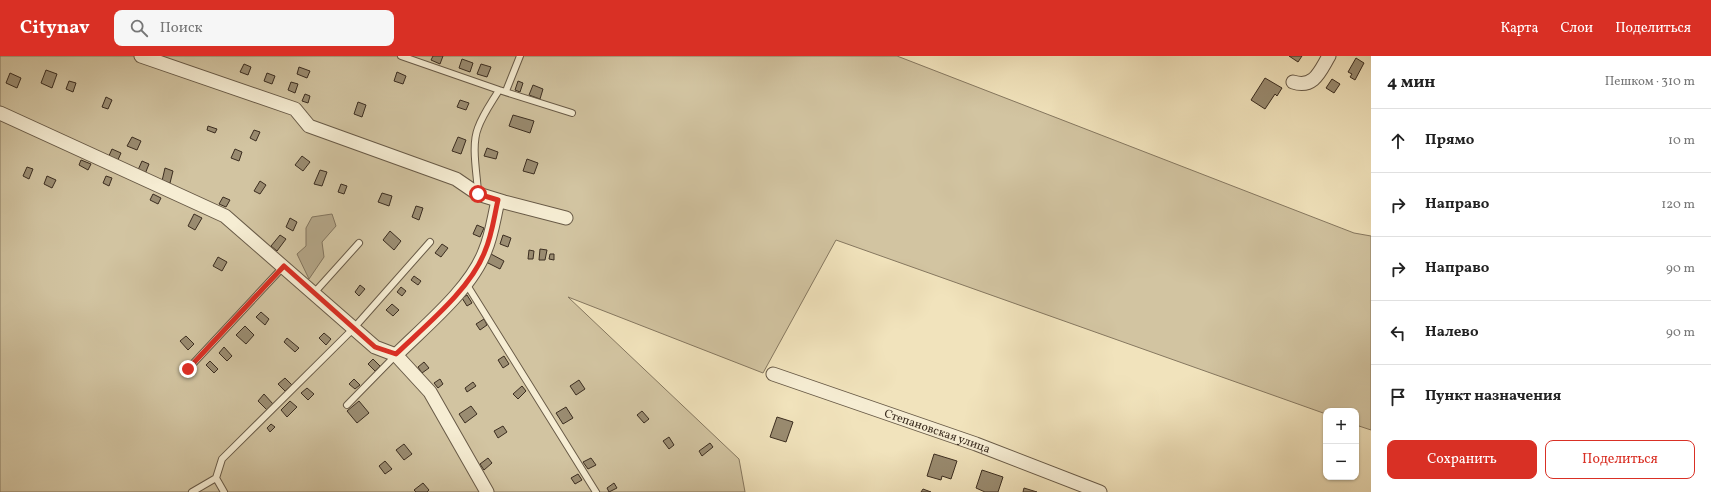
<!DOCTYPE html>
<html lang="ru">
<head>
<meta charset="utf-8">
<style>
  body { margin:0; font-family:Vollkorn,serif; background:#f6f6f6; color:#222 }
  .controls { position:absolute; right:12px; bottom:12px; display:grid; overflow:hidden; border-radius:8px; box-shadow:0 1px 3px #0004 }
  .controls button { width:36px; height:36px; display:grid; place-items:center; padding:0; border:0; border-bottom:1px solid #e0e0e0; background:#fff; color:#222; font:20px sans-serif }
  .stop { position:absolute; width:12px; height:12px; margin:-9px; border:3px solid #d93025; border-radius:50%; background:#fff }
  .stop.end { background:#d93025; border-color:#fff; box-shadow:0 1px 4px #0008 }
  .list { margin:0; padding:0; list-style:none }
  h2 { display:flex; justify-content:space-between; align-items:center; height:52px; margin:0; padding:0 16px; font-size:17px }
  h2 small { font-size:13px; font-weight:400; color:#767676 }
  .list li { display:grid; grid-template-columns:26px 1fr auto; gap:12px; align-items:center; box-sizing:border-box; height:64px; padding:0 16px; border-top:1px solid #e0e0e0 }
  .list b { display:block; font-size:15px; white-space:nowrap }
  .list em { font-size:13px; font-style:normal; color:#767676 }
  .actions { display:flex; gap:8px; padding:12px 16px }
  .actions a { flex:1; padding:9px 0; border:1px solid #d93025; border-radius:8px; text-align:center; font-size:14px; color:#d93025 }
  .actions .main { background:#d93025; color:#fff }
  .icon { flex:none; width:22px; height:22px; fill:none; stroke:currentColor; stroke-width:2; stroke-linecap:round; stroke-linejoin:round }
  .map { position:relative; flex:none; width:1371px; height:436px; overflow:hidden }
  header { display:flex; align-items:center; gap:24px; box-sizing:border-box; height:56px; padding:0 20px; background:#d93025; color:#fff }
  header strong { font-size:19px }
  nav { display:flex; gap:22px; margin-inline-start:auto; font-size:14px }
  .search { width:280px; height:36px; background:#f6f6f6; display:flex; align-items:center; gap:10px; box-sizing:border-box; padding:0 14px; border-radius:8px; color:#767676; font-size:15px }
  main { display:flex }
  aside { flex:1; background:#fff }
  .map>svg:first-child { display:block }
  .green { fill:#d2c4a1; stroke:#867860 }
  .water { fill:#b3a587; stroke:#83755e }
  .building { fill:#9a8c71; stroke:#3b2d20 }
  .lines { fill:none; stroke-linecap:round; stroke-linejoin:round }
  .lane-casing { stroke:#685a47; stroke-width:8 }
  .street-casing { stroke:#685a47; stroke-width:15 }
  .lane { stroke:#f6edd3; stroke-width:6 }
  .street { stroke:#f6edd3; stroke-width:13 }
  .route { stroke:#d93025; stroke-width:5 }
  .labels { text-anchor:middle; stroke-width:4; stroke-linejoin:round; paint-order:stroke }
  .street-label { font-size:12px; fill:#3b2d20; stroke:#f6edd3 }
</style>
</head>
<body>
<header>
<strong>Citynav</strong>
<div class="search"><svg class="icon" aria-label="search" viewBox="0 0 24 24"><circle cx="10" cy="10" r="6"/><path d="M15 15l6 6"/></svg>Поиск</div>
<nav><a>Карта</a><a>Слои</a><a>Поделиться</a></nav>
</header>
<main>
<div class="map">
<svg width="1371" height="436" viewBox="0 0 1371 436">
  <rect width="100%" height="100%" fill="#f1e3bc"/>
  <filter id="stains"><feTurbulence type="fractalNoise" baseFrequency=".005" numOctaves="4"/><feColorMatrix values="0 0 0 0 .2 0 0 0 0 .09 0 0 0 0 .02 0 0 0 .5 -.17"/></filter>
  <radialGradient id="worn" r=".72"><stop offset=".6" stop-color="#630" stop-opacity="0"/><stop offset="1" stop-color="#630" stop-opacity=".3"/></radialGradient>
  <path class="green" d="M0,0h897l457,177 17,3v194l-15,-5v-14h-30v3l-490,-174 -73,133 -195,-76 171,162 6,33h-745z"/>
  <path class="water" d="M332,158l4,12 -14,16 2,15 -15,22 -12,-25 9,-8v-18l6,-11z"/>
  <path class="building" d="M433,0h10l-3,8 -9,-4z
    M1289,0h13l-4,6z
    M1356,2l8,5 -9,17 -5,-3 2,-3 -4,-2z
    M462,3l11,4 -3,9 -11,-4z
    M244,8l7,3 -3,8 -8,-3z
    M481,8l10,3 -4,10 -10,-3z
    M299,11l11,4 -3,7 -10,-4z
    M46,14l11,4 -5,14 -11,-5z
    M397,16l9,4 -3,8 -9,-3z
    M10,17l11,5 -4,10 -11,-5z
    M267,17l8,3 -3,8 -8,-3z
    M1265,22l17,10 -5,8 -2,-2 -10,15 -14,-9z
    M1332,23l8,5 -6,9 -8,-5z
    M69,25l7,2 -3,9 -7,-3z
    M518,25l5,2 -3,9 -5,-2z
    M291,26l7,2 -3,9 -7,-3z
    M533,29l10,4 -3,10 -11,-4z
    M305,38l5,2 -2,7 -6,-2z
    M106,41l6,3 -4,9 -6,-2z
    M460,44l9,3 -3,7 -9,-3z
    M358,46l8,3 -4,12 -8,-3z
    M513,59l21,6 -4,12 -21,-7z
    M208,70l9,3 -2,4 -8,-3z
    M254,74l6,2 -4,9 -6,-3z
    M132,81l9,4 -4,9 -10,-4z
    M458,81l8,3 -5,14 -9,-3z
    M487,92l11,4 -2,7 -12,-3z
    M112,93l9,4 -4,9 -9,-4z
    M235,93l7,3 -3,9 -8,-3z
    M302,100l8,6 -7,9 -8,-6z
    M527,103l11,4 -4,11 -11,-3z
    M81,104l10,4 -3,6 -9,-5z
    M142,105l7,3 -4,10 -7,-4z
    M27,111l6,2 -4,10 -6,-3z
    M165,112l8,3 -3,12 -8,-2z
    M320,114l7,2 -5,14 -8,-2z
    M47,120l9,4 -4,8 -8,-4z
    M106,120l6,2 -3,8 -6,-3z
    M260,125l6,4 -6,9 -6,-3z
    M341,128l6,2 -3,8 -6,-2z
    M382,137l10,3 -3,10 -11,-4z
    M153,138l8,4 -3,6 -8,-4z
    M223,141l7,3 -4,7 -7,-3z
    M416,150l7,2 -4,12 -7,-3z
    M194,158l8,4 -7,12 -7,-4z
    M290,162l7,4 -4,9 -7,-4z
    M477,169l7,3 -4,9 -7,-3z
    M390,175l11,10 -7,9 -11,-10z
    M280,179l6,4 -9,12 -6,-5z
    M503,179l8,3 -3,9 -8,-3z
    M442,188l6,4 -7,9 -6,-4z
    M540,193l7,1 -2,10h-6z
    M529,194l5,1 -1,8h-5z
    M491,198l13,7 -4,8 -14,-7z
    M550,198h4v6l-5,-1z
    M218,201l9,5 -5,9 -9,-5z
    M414,220l7,5 -3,4 -7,-5z
    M360,229l5,4 -6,7 -4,-4z
    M401,231l5,4 -4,5 -5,-4z
    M467,239l5,8 -5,3 -5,-8z
    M392,248l7,6 -6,6 -7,-6z
    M261,256l8,7 -4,6 -9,-8z
    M484,263l3,6 -7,5 -4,-6z
    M245,270l9,9 -8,9 -10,-9z
    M324,277l7,6 -5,6 -7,-7z
    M186,280l8,8 -6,6 -8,-9z
    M287,282l12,10 -4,4 -11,-10z
    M224,291l8,9 -5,5 -8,-8z
    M504,300l5,8 -6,4 -5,-8z
    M373,303l7,7 -5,5 -7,-7z
    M210,305l8,8 -4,4 -8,-8z
    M424,306l5,6 -7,5 -4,-6z
    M285,322l7,7 -7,6 -7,-7z
    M354,323l6,6 -5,4 -6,-5z
    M440,323l3,5 -5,4 -4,-5z
    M579,324l6,9 -9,6 -6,-9z
    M473,326l3,4 -9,6 -2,-4z
    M522,330l4,5 -8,8 -5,-5z
    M307,332l7,6 -6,6 -7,-7z
    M264,338l9,10 -6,6 -9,-9z
    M290,345l7,6 -10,10 -6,-7z
    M359,345l10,12 -12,10 -10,-12z
    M471,350l6,8 -12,9 -6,-9z
    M566,351l7,11 -10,6 -7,-11z
    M642,355l7,8 -5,4 -7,-8z
    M777,361l16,5 -7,20 -16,-5z
    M271,368l4,3 -5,5 -3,-4z
    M503,370l4,6 -9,6 -4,-7z
    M669,381l5,8 -5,4 -6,-8z
    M710,387l3,4 -11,9 -3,-5z
    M404,388l8,10 -8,6 -8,-10z
    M934,398l23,7 -6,18 -9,-3 -1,4 -14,-4z
    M488,402l4,5 -8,7 -4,-6z
    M591,402l5,7 -8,4 -5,-7z
    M385,405l7,8 -7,5 -6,-8z
    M982,414l21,7 -5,15h-13l-9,-4z
    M578,418l4,6 -7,4 -4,-6z
    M423,427l6,7 -2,2h-11l-2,-2z
    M614,427l3,5 -8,4 -2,-4z
    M1024,432l13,4h-14z
    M923,433l8,3h-10z"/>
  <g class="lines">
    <g class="lane-casing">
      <path id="lane" d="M401,0l98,34c-7,12 -16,24 -21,38 -7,17 -1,46 0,64
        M499,34l73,23
        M506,35l14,-35
        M467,229l129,207
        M314,237l45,-50
        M188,313l96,-103
        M347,349l49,-50
        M216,422l6,-19 131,-130 77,-87
        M192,436l24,-14 8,14"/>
    </g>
    <g class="street-casing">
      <g id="street">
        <path d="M141,0l154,53 14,17 147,53 22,15 26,8 62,16"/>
        <path d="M1293,26c21,7 27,-11 36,-26"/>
        <path d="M0,57l225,103 150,131 21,8 34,37 57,100"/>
        <path d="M396,299c29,-29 75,-66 89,-104 7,-16 9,-34 13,-50"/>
        <path id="s1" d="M773,318l203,70 124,48"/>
      </g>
    </g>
    <use href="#lane" class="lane"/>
    <use href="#street" class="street"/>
  </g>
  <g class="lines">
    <path class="route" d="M188,313l96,-103 91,81 21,7c29,-28 75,-65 89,-103 7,-16 9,-34 13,-51l-20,-6"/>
  </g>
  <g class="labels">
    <g class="street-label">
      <text dy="4" stroke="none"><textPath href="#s1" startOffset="174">Степановская улица</textPath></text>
    </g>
  </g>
  <rect width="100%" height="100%" filter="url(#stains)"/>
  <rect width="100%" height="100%" fill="url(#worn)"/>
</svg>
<div class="controls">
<button>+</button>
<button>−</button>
</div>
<div class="stop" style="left:478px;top:138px"></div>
<div class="stop end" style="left:188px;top:313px"></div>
</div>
<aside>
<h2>4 мин<small>Пешком · 310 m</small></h2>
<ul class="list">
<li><svg class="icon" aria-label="ahead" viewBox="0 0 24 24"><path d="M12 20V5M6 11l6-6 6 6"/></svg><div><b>Прямо</b></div><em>10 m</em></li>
<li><svg class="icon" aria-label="right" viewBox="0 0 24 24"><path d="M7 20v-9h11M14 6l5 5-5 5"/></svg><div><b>Направо</b></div><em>120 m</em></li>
<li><svg class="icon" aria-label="right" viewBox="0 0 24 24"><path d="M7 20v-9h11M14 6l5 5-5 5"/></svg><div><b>Направо</b></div><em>90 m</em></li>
<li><svg class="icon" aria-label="left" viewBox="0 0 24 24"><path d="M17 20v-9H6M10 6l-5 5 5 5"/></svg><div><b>Налево</b></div><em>90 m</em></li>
<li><svg class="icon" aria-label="arrive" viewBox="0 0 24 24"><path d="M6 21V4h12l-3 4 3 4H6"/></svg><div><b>Пункт назначения</b></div></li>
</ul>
<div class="actions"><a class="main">Сохранить</a><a>Поделиться</a></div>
</aside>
</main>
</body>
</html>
